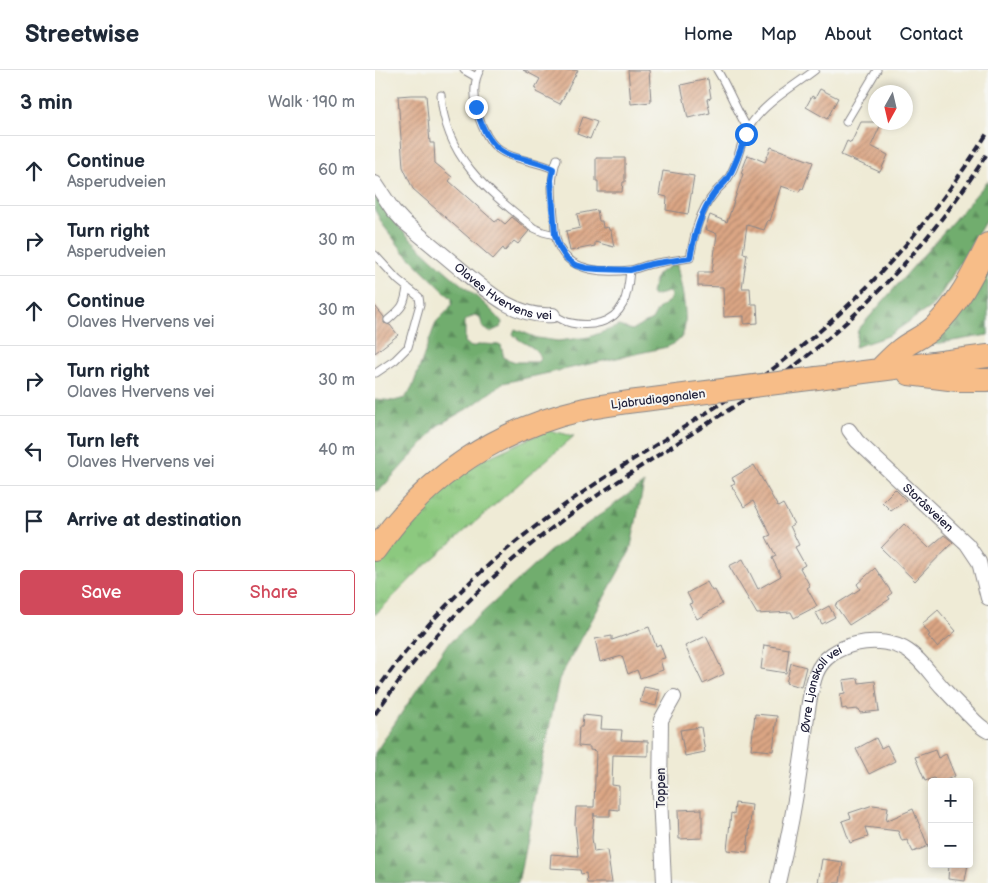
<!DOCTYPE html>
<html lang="en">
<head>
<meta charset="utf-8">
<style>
  body { margin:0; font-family:"Balsamiq Sans",sans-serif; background:#f6f6f7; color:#1f2937 }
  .controls { position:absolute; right:15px; bottom:15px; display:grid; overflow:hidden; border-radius:5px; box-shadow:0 2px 8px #0003 }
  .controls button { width:45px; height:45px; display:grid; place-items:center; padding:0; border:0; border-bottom:1px solid #e0e1e3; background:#fff; color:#1f2937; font:25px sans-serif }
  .compass { position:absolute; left:493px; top:15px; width:45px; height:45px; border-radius:50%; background:#fff; box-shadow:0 2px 8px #0003; rotate:188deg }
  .stop { position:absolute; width:15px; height:15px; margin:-11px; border:4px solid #1a73e8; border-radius:50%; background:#fff }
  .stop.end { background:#1a73e8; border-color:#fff; box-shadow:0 1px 5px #0008 }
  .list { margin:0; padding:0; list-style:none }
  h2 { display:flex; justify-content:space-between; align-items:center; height:65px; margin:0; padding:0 20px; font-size:21px }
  h2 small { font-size:16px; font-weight:400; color:#747a83 }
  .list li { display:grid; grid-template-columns:32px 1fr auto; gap:15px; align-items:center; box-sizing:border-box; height:70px; padding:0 20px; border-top:1px solid #e0e1e3 }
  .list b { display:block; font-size:19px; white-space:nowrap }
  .list p { margin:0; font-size:16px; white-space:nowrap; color:#747a83 }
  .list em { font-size:16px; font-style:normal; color:#747a83 }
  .actions { display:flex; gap:10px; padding:15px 20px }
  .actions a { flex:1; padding:11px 0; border:1px solid #d1495b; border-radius:5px; text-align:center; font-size:18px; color:#d1495b }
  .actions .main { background:#d1495b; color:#fff }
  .icon { flex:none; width:28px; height:28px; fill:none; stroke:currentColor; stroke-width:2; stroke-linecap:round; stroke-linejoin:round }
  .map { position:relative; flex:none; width:613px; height:813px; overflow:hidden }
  header { display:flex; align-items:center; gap:30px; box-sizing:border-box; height:70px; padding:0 25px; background:#fff; border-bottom:1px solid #e0e1e3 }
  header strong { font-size:24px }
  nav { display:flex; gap:28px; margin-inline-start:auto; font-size:18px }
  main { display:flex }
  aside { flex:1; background:#fff }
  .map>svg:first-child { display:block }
  .grass { fill:url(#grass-tufts); stroke:#57765d }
  .forest { fill:url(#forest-firs); stroke:#4a6854 }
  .building { fill:url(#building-hatch) }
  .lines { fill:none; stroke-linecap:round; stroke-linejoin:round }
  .service-casing { stroke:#888688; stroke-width:9 }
  .minor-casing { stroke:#888688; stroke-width:16 }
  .primary-casing { stroke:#888688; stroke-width:24 }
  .service { stroke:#fff; stroke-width:7 }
  .minor { stroke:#fff; stroke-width:14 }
  .primary { stroke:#f7bd88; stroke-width:22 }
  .rail { stroke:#22223b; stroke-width:4; stroke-dasharray:8 4; stroke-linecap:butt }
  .primary-bridge-casing { stroke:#888688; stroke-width:24; stroke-linecap:butt }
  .primary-bridge { stroke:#f7bd88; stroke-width:22 }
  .route { stroke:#1a73e8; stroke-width:6 }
  .labels { text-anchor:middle; stroke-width:4; stroke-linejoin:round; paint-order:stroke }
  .street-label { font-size:12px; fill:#22223b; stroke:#f6f6f2 }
</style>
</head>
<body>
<header>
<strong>Streetwise</strong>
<nav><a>Home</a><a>Map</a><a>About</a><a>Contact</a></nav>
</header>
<main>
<aside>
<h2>3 min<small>Walk · 190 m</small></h2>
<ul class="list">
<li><svg class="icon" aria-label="ahead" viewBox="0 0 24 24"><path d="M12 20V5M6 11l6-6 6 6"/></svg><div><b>Continue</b><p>Asperudveien</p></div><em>60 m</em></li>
<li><svg class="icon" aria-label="right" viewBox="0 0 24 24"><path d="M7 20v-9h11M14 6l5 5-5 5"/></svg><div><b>Turn right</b><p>Asperudveien</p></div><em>30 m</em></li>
<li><svg class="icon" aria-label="ahead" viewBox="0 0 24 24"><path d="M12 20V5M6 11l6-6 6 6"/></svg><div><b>Continue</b><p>Olaves Hvervens vei</p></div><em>30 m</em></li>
<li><svg class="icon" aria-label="right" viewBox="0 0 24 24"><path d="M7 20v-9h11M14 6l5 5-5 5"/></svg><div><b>Turn right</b><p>Olaves Hvervens vei</p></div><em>30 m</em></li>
<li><svg class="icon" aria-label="left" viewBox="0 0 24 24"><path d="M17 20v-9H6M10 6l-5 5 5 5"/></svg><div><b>Turn left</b><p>Olaves Hvervens vei</p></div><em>40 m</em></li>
<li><svg class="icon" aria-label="arrive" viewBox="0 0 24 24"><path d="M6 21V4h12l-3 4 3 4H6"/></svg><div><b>Arrive at destination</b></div></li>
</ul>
<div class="actions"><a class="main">Save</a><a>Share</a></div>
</aside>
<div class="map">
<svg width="613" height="813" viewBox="0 0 613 813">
  <defs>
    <pattern id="grass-tufts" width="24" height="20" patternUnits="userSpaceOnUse" patternTransform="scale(1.25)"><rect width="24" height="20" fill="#8cc97f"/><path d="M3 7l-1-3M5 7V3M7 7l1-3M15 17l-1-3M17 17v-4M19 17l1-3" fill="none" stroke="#78ac6f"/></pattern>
    <pattern id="forest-firs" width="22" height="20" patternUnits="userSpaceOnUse" patternTransform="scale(1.25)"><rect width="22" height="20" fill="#71ad6e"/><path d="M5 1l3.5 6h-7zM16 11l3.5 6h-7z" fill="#5c8c5c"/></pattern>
    <pattern id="building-hatch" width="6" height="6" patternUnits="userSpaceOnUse" patternTransform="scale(1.25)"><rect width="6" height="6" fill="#dba684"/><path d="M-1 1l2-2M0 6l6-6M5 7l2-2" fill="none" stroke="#b1876d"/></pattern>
  </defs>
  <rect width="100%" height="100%" fill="#f6f6f2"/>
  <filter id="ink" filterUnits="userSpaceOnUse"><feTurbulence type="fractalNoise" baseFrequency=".02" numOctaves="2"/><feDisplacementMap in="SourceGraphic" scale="10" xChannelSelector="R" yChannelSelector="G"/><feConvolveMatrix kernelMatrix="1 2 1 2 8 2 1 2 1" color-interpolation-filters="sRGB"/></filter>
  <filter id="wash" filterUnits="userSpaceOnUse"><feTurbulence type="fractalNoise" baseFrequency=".0096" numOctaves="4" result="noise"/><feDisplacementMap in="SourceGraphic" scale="20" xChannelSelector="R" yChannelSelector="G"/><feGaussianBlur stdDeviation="1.12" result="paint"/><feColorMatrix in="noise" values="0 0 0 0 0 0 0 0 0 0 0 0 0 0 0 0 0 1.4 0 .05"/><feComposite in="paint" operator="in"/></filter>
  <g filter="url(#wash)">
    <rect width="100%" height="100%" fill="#efebd6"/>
    <path class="grass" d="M173,360l26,6 -153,133 -46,46v-51l22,-31 25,-28 60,-45z"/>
    <path class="forest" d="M613,111v36l-53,87 -47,32 -33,11 3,-17z
      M0,127c22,32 52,58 81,83 16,13 33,26 46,42l-1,5 -11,5 -7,-4 -3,-11 -6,-2 -9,6v21l6,5 11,-3 19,1 3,13 12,4h22l2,-4c-3,-13 -20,-14 -27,-24l2,-5 22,9 21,3 31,-4 30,-11 13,4 20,-10 6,-11 12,-9 1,-5 -2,-3 -16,4 -2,-3 6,-19 17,-10 3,1c3,18 15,60 3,74 -3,4 -9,6 -13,8l-164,36 -31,23 -35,20 -11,14 -46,50 -5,1v-92l19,2 11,-3 7,-10 24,-66 12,-12 4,-6v-5l-49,-48 -20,-26 -8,-15z
      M613,189v76l-59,10z
      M269,413l-14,68 -71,128 -41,204h-143v-130l71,-107 105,-96z"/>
    <g id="blocks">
      <path class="building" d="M148,0h55l-18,34 -24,-12 1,-3 -2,-1 5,-9z
        M253,0h21l2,32 -20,2z
        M333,9l3,19 -4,1 3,14 -22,5 -7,-33z
        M445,19l18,9 -11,21 -21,-12 6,-11 3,2z
        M36,25h15l4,48h4l1,20 17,14 -3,4 46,41 4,-3 6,5 7,-7 17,14 -11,13 -4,-3 -9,10 -2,-3 -10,11 -80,-70 -10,-22 -5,-71z
        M208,47l14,5 -7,17 -13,-5z
        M486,52h21l-11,24 17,9 -8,17 -39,-17 6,-14 4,2z
        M396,77l42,15 -10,27 -2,-1 -2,4 -18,-6 -11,35 -2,-1 -4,10 -17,-5 -4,28 4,1 -5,34h8l1,16h6l1,19 -14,1v-8l-20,1 -1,-30 -25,-1v-14h14l5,-38 -12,-5 5,-14 17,7 16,-48 -2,-1 7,-18 17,7z
        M221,88h29v24h-2l-1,10h-24v-11h-2z
        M288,101l31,5 -6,38 -22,-4 1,-13 -8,-2z
        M222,140l2,11h3l1,7 5,-1 1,3 2,1 3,16 -19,-5v4l-25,5 -4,-20 14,-3 -3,-14z
        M0,236l9,11v6l6,2 8,10 -23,18z
        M379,395l24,42 5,-3 11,20 -4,2 9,19 -4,2 10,18 -5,3 10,18 -3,2 10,18 -23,12 -3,-6 -34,2 -28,-48 14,-7 15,30 23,-13 -9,-18 4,-2 -10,-19 5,-2 -18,-34 -9,6 -13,-22 4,-2 -3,-5z
        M520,419l11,11 -15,11 -9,-9z
        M529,454l25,24 15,-13 9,7 -38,39 -34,-33z
        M500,498l17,25 -4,3 2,3 -41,26 -14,-20 25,-16 -3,-5z
        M332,512l5,9 3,-1 7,14 -25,15 -8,-15 3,-1 -5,-10z
        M454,536l6,11 -13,7 -6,-11z
        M563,540l18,21 -19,16 -9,-11 2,-1 -8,-11z
        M274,557l7,19 4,-2 5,14 -5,1 3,11 -23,8 -3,-8 -9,4 -6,-18 -22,6 -5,-23 17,-3v4z
        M331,566l18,38 -21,10 -18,-38z
        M389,575l25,4 -3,24 -25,-4z
        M416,593l15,4 -5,20 -15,-4z
        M483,608l1,5 16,-2 4,30 -19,2 -1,-4 -12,1 -1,-2 -4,1 -2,-15 5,-1 -2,-13z
        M269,617l15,3 -3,16 -16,-4z
        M380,644l22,2 -4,35 -22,-2z
        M208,645l19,2 -1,12 21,1 -1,10 27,1v15l-35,-1 -1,30 7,1v24l-9,-1v7h-16v-3l-2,25 2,14 13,-2 5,33h-25l-1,-10 -5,1 -1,-4 -30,-2 1,-14 27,2 -3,-32 1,-17h18l2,-56 -6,-1v-3l-12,-1 1,-19h3z
        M326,657l4,25 -20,4 -5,-26z
        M501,668l5,10 6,-3 8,16 -26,13 -13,-25z
        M560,680l3,8 8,-4 9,22 -13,6h-6l-2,-4 -9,3 -10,-24z
        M360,733l17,2 -5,47 -20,-2 4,-37 3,1z
        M498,735l15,2 -2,14 27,-12 15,37 -15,6 -6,-12 -5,1 -4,-10 -33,-4 3,10 -18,6 -8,-22 9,-3 -2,-5z
        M327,739v29l-23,1 -1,-29z
        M447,789l21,3 -3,21h-22z
        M574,794h19l-3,17 -17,-2z"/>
    </g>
  </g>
  <g filter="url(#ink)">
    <use href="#blocks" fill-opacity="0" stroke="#888688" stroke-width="1"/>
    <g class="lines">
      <g class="service-casing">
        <path id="service" d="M89,0l12,7
          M105,0c-13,21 0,68 21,81 16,10 36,10 52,18
          M342,0c12,19 19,40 31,59
          M66,25c4,63 47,96 93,133l9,4 12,3
          M471,52l31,-52
          M182,89c-7,19 -5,37 -3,57 1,11 0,23 6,33 13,23 46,24 70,21 7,-1 15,-5 22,-6 13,-3 25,-4 38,-6 4,-22 9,-47 24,-64 3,-5 9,-9 13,-14 12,-16 12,-37 22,-53 15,-24 44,-40 66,-57
          M0,185l23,25 21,17 1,7 -12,43 -13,13 -19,13
          M178,245c5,2 12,7 18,8 19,4 42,1 52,-19 5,-10 6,-23 7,-34
          M13,250c14,-12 17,-15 19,-33"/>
      </g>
      <g class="minor-casing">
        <g id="minor">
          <path id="s1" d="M0,113l18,27 11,12c18,15 36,30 54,45 28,23 56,51 95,48"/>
          <path id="s2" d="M474,360l8,11 110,103 12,18 9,36"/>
          <path d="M289,813l-4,-87 1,-76 13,-23"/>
          <path id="s3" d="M403,813c10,-42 18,-84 24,-127 4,-25 5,-57 14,-82 12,-32 65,-41 92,-23 14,9 23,24 34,36 7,8 15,16 23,24 7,7 14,16 23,20"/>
        </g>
      </g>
      <g class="primary-casing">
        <path id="primary" d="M504,300c7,-7 14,-15 22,-21 10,-8 22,-12 32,-21 25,-23 40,-54 55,-84
          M534,304l48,6h31
          M442,308l171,-22
          M0,480c51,-74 123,-121 210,-141 35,-7 71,-10 106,-15"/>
      </g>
      <use href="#service" class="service"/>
      <use href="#minor" class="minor"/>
      <use href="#primary" class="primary"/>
      <path class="rail" d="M0,623c52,-76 119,-139 194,-191 47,-33 97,-63 145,-94 20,-13 41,-26 60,-40 88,-66 155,-142 214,-236
        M0,644c56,-80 120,-146 200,-203 49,-35 101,-67 152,-100 17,-11 36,-21 53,-34 82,-61 154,-138 208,-225"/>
      <g class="primary-bridge-casing">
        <path id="primary-bridge" d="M316,324l126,-16"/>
      </g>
      <use href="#primary-bridge" class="primary-bridge"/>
    </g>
  </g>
  <g class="lines" filter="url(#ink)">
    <path class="route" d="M101,37c5,20 15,43 36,49 14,4 28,6 41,13l-2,11 4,55 4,12 7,11 9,7 11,3 12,1 32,1 21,-6 39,-6c4,-22 10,-44 23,-63 4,-6 11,-11 15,-17 8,-14 13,-29 18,-44"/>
  </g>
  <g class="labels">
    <g class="street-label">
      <text dy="4" stroke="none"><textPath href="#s1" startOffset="172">Olaves Hvervens vei</textPath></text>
      <text transform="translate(283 329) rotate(-7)" y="4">Ljabrudiagonalen</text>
      <text dy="4" stroke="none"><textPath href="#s2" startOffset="111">Storåsveien</textPath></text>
      <text dy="4" stroke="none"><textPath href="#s3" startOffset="201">Øvre Ljanskoll vei</textPath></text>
      <text transform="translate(286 718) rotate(-90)" y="4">Toppen</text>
    </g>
  </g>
</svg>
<div class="controls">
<button>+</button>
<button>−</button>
</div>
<svg class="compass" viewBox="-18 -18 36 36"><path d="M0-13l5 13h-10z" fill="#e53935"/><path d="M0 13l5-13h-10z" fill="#747a83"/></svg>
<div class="stop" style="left:371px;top:64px"></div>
<div class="stop end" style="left:101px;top:37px"></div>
</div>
</main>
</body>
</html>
